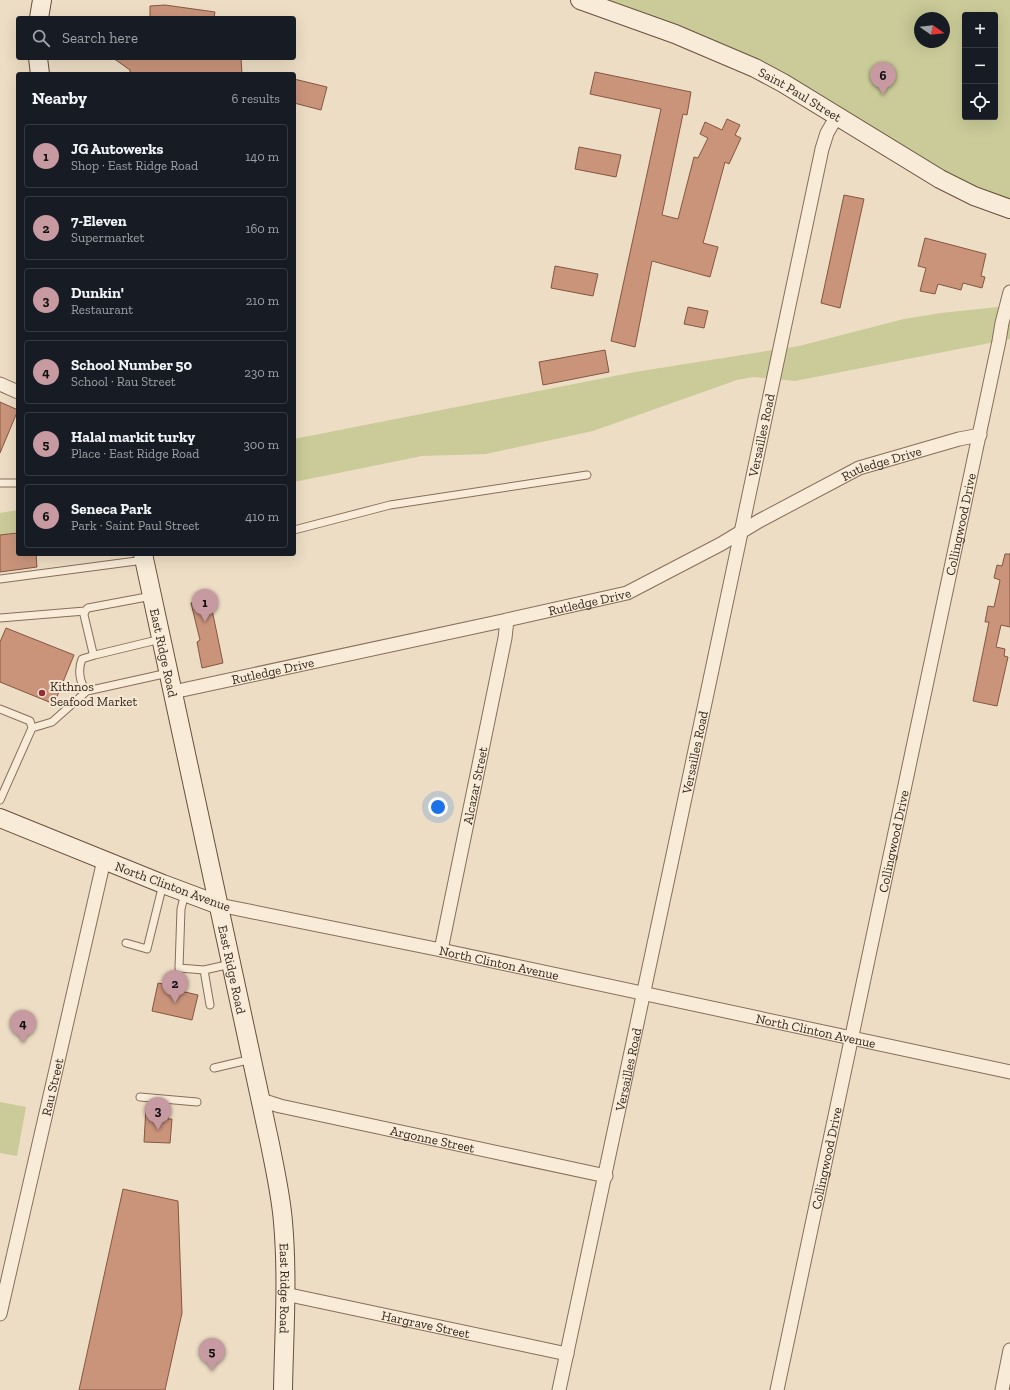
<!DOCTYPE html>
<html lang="en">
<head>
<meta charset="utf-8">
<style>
  body { margin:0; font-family:"Zilla Slab",serif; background:#20242c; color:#f1f3f6 }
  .controls { position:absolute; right:12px; top:12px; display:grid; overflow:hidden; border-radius:4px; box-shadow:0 4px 16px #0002 }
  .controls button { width:36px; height:36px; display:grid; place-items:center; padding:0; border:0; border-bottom:1px solid #363941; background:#171b24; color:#f1f3f6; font:20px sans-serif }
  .compass { position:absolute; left:914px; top:12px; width:36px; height:36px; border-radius:50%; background:#171b24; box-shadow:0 4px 16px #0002; rotate:104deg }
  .you { position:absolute; left:438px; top:807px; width:14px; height:14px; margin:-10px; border:3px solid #fff; border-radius:50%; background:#1a73e8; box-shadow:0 0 0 6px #1a73e833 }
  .badge { display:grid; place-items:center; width:26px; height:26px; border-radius:50%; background:#c799a0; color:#111; font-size:13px; font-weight:700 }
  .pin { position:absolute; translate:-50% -33px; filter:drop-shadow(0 1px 2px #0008) }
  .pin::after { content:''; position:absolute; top:21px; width:14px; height:12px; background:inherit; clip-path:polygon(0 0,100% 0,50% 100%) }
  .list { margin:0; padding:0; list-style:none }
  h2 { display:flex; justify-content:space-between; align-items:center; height:52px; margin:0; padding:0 16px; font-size:17px }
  h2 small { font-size:13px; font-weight:400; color:#9ea1a6 }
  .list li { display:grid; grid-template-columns:26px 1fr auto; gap:12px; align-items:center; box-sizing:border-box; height:64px; margin:0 8px 8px; padding:0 8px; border:1px solid #363941; border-radius:4px }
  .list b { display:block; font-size:15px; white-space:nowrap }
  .list p { margin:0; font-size:13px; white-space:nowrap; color:#9ea1a6 }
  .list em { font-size:13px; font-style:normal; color:#9ea1a6 }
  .icon { flex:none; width:22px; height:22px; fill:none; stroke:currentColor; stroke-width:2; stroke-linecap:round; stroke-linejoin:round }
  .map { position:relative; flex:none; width:1010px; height:1390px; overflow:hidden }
  .search { position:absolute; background:#171b24; box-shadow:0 4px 16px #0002; left:16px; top:16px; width:280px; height:44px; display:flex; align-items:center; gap:10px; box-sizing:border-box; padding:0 14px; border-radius:4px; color:#9ea1a6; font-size:15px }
  .panel { position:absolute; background:#171b24; box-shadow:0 4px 16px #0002; left:16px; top:72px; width:280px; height:484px; border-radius:4px }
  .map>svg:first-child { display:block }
  .green { fill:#cacb98; fill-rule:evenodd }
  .building { fill:#ca947b; stroke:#855641 }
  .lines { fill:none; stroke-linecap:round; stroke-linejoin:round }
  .lane-casing { stroke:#876e5b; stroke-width:9 }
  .street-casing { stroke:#876e5b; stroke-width:15 }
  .secondary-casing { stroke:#694f3e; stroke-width:20 }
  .lane { stroke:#f8ebd7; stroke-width:7 }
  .street { stroke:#f8ebd7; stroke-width:13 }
  .secondary { stroke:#f8ebd7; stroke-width:18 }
  .poi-dot { fill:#942c37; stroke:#f5e8d3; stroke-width:1.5 }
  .labels { text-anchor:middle; stroke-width:4; stroke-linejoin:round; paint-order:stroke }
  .street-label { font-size:13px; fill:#37281e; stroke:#f5e8d3 }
  .poi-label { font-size:13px; fill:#37281e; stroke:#f5e8d3; text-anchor:start }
</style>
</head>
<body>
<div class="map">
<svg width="1010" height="1390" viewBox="0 0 1010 1390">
  <rect width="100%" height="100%" fill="#edddc4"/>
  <path class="green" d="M580,0h430v209l-245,-136zM965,15h30v102h-30zM920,18h24v24h-24z
    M1010,292v47l-215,42 -42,-4 -16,3 -144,51 -107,23 -64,2 -128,26v-43l341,-67 164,-26 105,-27 37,-6 66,-7z
    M18,510v23l-18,2v-22z
    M0,1102l26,5 -9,49 -17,-3z"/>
  <path class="building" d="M165,5l50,7 -1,6h-64v-12z
    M113,58h128l1,16h-112v-4z
    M595,72l96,20 -4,23 -4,-1 -21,101 16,4 16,-62 4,1 10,-20 -8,-4 5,-12 17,8 5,-11 13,6 -5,10 6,3 -12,26 -4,-2 -22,81 15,4 -8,30 -58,-16 -17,86 -24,-6 50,-232 -71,-15z
    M294,79l33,8 -6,23 -27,-7z
    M579,147l42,8 -5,22 -41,-8z
    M844,195l20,4 -24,109 -19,-5z
    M925,238l61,16 -5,22 4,1 -3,11 -19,-5 -2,7 -23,-6 -3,10 -15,-3 6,-23 -8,-2z
    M555,266l43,8 -5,22 -42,-8z
    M688,307l20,4 -4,17 -20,-4z
    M605,350l4,22 -66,13 -4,-23z
    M0,402l18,8 -18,43z
    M18,533v21h18l1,13 -37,5v-37z
    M1005,554h5v73l-9,-2 -5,22 9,2 -1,7 4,1 -11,49 -24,-5 16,-79h-4l3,-16 6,1 5,-22 1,-5 -6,-2 3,-13 5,1z
    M210,600l13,63 -21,5 -5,-26 3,-2 -9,-37z
    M6,628l68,27 -20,49 -54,-22v-40z
    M158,983l15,3 -1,3 26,6 -6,25 -40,-9z
    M146,1107l23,2 -1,10h4l-2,24 -26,-1z
    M123,1189l55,12 4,112 -17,77h-86z"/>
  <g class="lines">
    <g class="lane-casing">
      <path id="lane" d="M0,483h18
        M294,530l96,-25 197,-30
        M0,579l144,-19
        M152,596l-64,12 -3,3 -1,4 9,38 2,2 66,-16
        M0,618l85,-7
        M95,655l-13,4c-4,10 -3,24 5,32l81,-18
        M0,709l30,12 2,7 -32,72
        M32,728l20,-6 35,-31
        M185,893l-4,16 -2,59 25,2 27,-6
        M126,943l21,6 16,-65
        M204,970l6,35
        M214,1068l38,-9
        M140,1097l57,5"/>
    </g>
    <g class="street-casing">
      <g id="street">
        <path d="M0,384l18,8"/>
        <path id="s1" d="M173,692l334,-72 120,-27 94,-49 38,-23 100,-53 100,-29 21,-4"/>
        <path id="s2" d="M219,905l222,45 569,122"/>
        <path id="s3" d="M441,950l64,-312 2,-18"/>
        <path id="s4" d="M261,1100l19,6 326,70"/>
        <path id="s5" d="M285,1294l282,60"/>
        <path id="s6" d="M0,1314l104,-454"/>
        <path id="s7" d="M559,1390c90,-413 174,-828 263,-1241l5,-16 10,-17"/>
        <path id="s8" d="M777,1390l222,-1049 3,-18 8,-31"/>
        <path d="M1002,1390l8,-40"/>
      </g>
    </g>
    <g class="secondary-casing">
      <g id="secondary">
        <path id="s9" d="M580,0l95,34 80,34 28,15 157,96 34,17 36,13"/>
        <path d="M39,18l3,-18"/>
        <path d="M38,58l2,16"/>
        <path id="s10" d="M143,554l127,590c5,26 11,52 13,78 5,56 1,112 0,168"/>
        <path d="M0,818l163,66 56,21"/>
      </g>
    </g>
    <use href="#lane" class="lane"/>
    <use href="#street" class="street"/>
    <use href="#secondary" class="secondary"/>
  </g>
  <circle class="poi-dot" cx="42" cy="693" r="4"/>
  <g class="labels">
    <g class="street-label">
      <text dy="5" stroke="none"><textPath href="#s9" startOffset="240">Saint Paul Street</textPath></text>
      <text dy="5" stroke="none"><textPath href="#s7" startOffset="976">Versailles Road</textPath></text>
      <text dy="5" stroke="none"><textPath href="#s1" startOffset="751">Rutledge Drive</textPath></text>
      <text dy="5" stroke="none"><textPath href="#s8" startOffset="885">Collingwood Drive</textPath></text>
      <text dy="5" stroke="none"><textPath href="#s1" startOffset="426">Rutledge Drive</textPath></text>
      <text dy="5" stroke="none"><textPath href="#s10" startOffset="101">East Ridge Road</textPath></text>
      <text dy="5" stroke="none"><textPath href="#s1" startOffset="102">Rutledge Drive</textPath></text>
      <text dy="5" stroke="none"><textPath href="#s7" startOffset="652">Versailles Road</textPath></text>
      <text dy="5" stroke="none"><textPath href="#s3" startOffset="168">Alcazar Street</textPath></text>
      <text dy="5" stroke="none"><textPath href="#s8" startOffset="561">Collingwood Drive</textPath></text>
      <text transform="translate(173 886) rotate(20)" y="5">North Clinton Avenue</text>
      <text dy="5" stroke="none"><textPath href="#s2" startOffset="286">North Clinton Avenue</textPath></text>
      <text dy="5" stroke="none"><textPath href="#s10" startOffset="425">East Ridge Road</textPath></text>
      <text dy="5" stroke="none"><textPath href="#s2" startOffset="610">North Clinton Avenue</textPath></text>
      <text dy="5" stroke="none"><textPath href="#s7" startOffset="328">Versailles Road</textPath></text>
      <text dy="5" stroke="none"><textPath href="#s6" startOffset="233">Rau Street</textPath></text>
      <text dy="5" stroke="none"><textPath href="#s4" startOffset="176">Argonne Street</textPath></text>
      <text dy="5" stroke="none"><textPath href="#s8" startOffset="237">Collingwood Drive</textPath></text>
      <text dy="5" stroke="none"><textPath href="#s10" startOffset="749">East Ridge Road</textPath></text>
      <text dy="5" stroke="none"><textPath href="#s5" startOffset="144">Hargrave Street</textPath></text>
    </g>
    <g class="poi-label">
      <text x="50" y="691">Kithnos<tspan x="50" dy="15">Seafood Market</tspan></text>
    </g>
  </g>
</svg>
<div class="controls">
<button>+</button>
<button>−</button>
<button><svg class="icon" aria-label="locate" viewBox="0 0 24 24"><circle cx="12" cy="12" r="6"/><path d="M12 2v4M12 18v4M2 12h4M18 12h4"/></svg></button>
</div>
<svg class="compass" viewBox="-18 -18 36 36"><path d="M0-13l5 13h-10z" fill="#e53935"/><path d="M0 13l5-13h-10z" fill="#9ea1a6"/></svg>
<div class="you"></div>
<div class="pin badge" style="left:205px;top:622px">1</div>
<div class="pin badge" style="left:175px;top:1003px">2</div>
<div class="pin badge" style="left:158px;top:1130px">3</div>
<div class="pin badge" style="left:23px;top:1043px">4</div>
<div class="pin badge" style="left:212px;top:1371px">5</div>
<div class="pin badge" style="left:883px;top:95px">6</div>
<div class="search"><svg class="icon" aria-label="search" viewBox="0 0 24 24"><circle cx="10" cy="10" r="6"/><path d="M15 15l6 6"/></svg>Search here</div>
<section class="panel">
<h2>Nearby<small>6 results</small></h2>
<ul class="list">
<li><span class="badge">1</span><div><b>JG Autowerks</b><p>Shop · East Ridge Road</p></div><em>140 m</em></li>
<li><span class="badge">2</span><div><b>7-Eleven</b><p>Supermarket</p></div><em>160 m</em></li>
<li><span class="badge">3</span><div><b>Dunkin'</b><p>Restaurant</p></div><em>210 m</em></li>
<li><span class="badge">4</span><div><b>School Number 50</b><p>School · Rau Street</p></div><em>230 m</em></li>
<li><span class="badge">5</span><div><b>Halal markit turky</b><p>Place · East Ridge Road</p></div><em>300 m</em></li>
<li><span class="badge">6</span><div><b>Seneca Park</b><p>Park · Saint Paul Street</p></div><em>410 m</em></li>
</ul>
</section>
</div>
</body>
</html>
